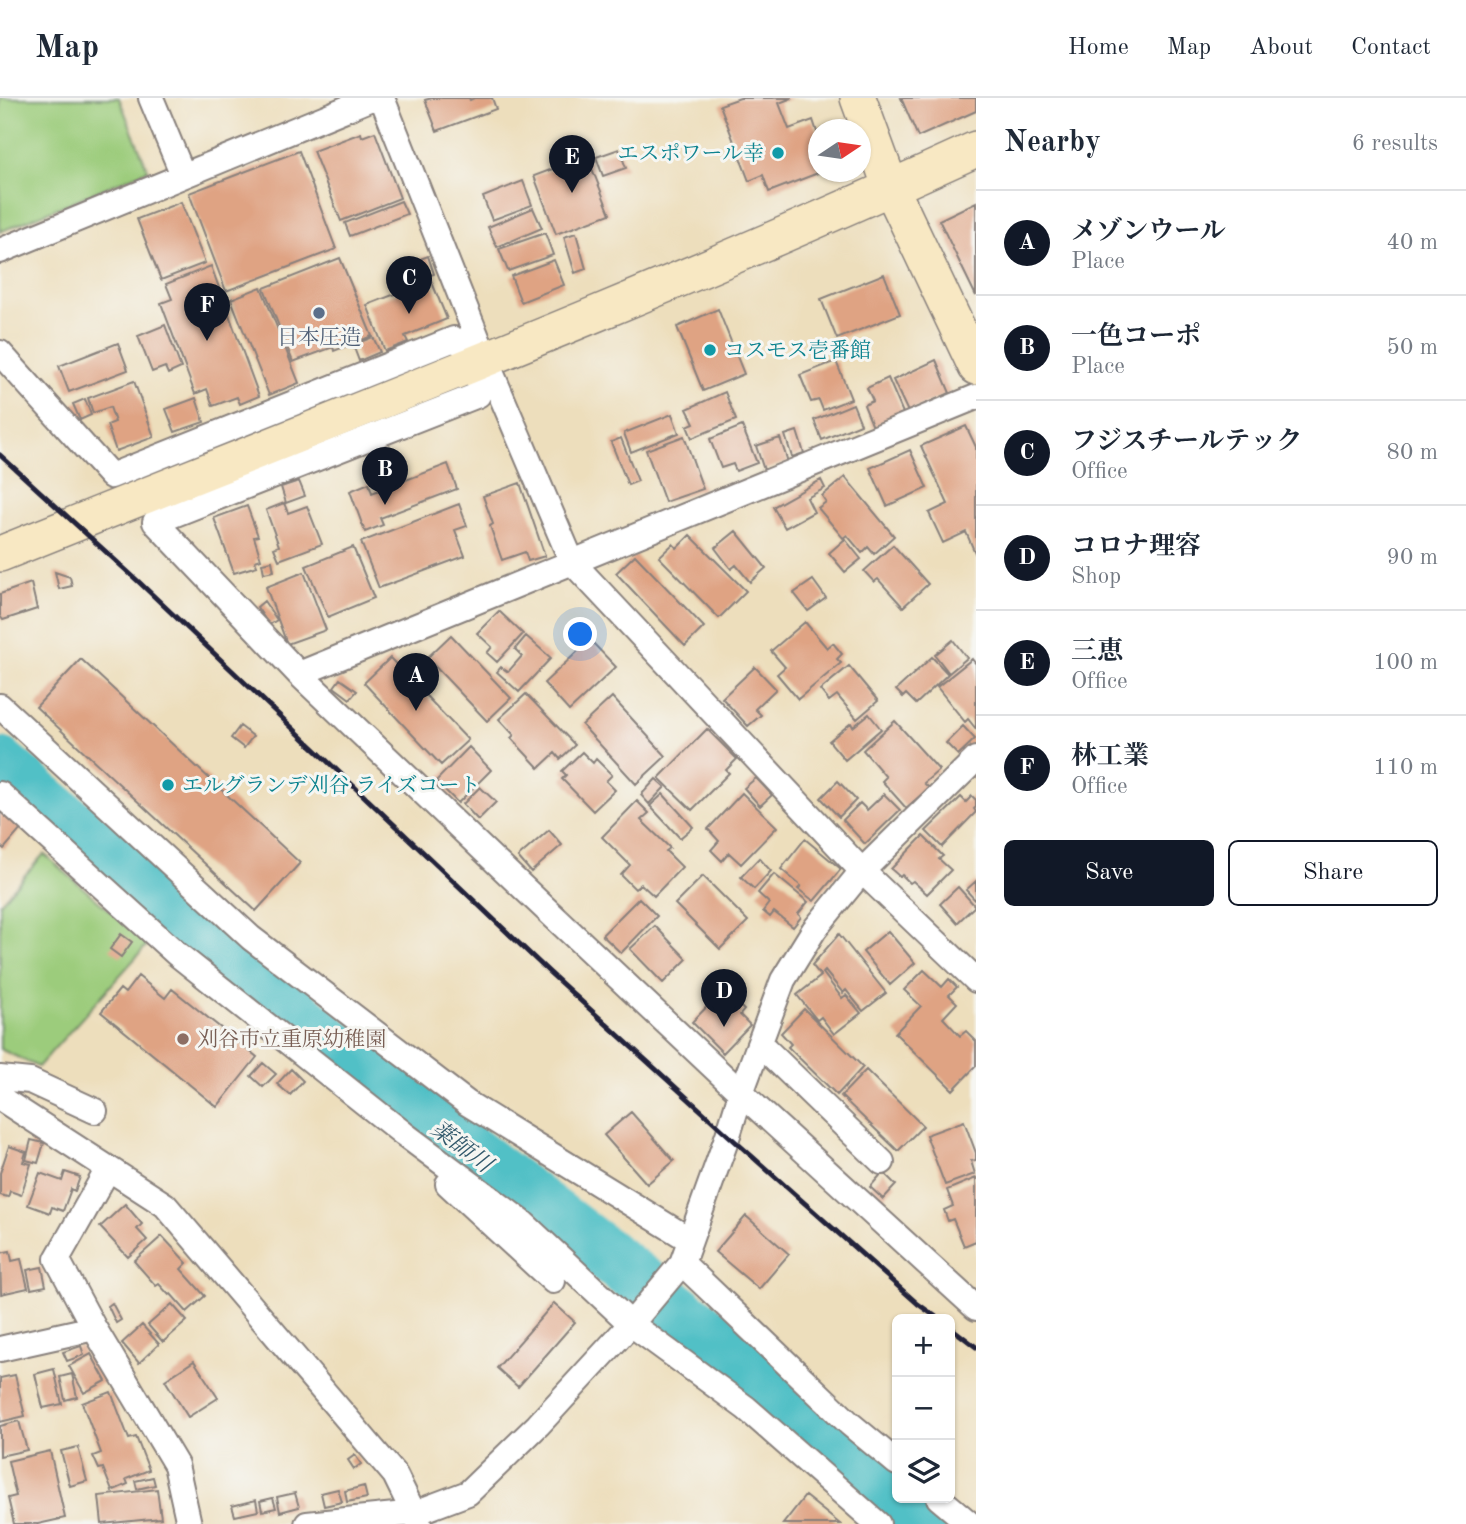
<!DOCTYPE html>
<html lang="en">
<head>
<meta charset="utf-8">
<style>
  body { margin:0; font-family:"Old Standard TT","Noto Serif JP",serif; background:#f2f2f3; color:#1f2937 }
  .controls { position:absolute; right:21px; bottom:21px; display:grid; overflow:hidden; border-radius:10px; box-shadow:0 2px 5px #0004 }
  .controls button { width:63px; height:63px; display:grid; place-items:center; padding:0; border:0; border-bottom:2px solid #e0e1e3; background:#fff; color:#1f2937; font:35px sans-serif }
  .compass { position:absolute; left:808px; top:21px; width:63px; height:63px; border-radius:50%; background:#fff; box-shadow:0 2px 5px #0004; rotate:77deg }
  .you { position:absolute; left:581px; top:537px; width:24px; height:24px; margin:-18px; border:5px solid #fff; border-radius:50%; background:#1a73e8; box-shadow:0 0 0 10px #1a73e833 }
  .badge { display:grid; place-items:center; width:46px; height:46px; border-radius:50%; background:#111827; color:#fff; font-size:23px; font-weight:700 }
  .pin { position:absolute; translate:-50% -58px; filter:drop-shadow(0 2px 4px #0008) }
  .pin::after { content:''; position:absolute; top:37px; width:24px; height:21px; background:inherit; clip-path:polygon(0 0,100% 0,50% 100%) }
  .list { margin:0; padding:0; list-style:none }
  h2 { display:flex; justify-content:space-between; align-items:center; height:91px; margin:0; padding:0 28px; font-size:30px }
  h2 small { font-size:23px; font-weight:400; color:#747a83 }
  .list li { display:grid; grid-template-columns:46px 1fr auto; gap:21px; align-items:center; box-sizing:border-box; height:105px; padding:0 28px; border-top:2px solid #e0e1e3 }
  .list b { display:block; font-size:26px; white-space:nowrap }
  .list p { margin:0; font-size:23px; white-space:nowrap; color:#747a83 }
  .list em { font-size:23px; font-style:normal; color:#747a83 }
  .actions { display:flex; gap:14px; padding:21px 28px }
  .actions a { flex:1; padding:16px 0; border:2px solid #111827; border-radius:10px; text-align:center; font-size:24px; color:#111827 }
  .actions .main { background:#111827; color:#fff }
  .icon { flex:none; width:38px; height:38px; fill:none; stroke:currentColor; stroke-width:2; stroke-linecap:round; stroke-linejoin:round }
  .map { position:relative; flex:none; width:976px; height:1426px; overflow:hidden }
  header { display:flex; align-items:center; gap:42px; box-sizing:border-box; height:98px; padding:0 35px; background:#fff; border-bottom:2px solid #e0e1e3 }
  header strong { font-size:33px }
  nav { display:flex; gap:38px; margin-inline-start:auto; font-size:24px }
  main { display:flex }
  aside { flex:1; background:#fff }
  .map>svg:first-child { display:block }
  .green { fill:#9ccc7b; stroke:#5f775b; stroke-width:2 }
  .lines { fill:none; stroke-linecap:round; stroke-linejoin:round }
  .river { stroke:#51c0c6; stroke-width:54 }
  .building { fill:#dfa383 }
  .street-casing { stroke:#88807c; stroke-width:28 }
  .secondary-casing { stroke:#88807c; stroke-width:38 }
  .street { stroke:#fff; stroke-width:24 }
  .secondary { stroke:#f8e8c3; stroke-width:35 }
  .rail { stroke:#22223b; stroke-width:5 }
  .culture-dot { fill:#0f9aa8; stroke:#f6f6f2; stroke-width:2.5 }
  .service-dot { fill:#5c6f8a; stroke:#f6f6f2; stroke-width:2.5 }
  .education-dot { fill:#8d6e63; stroke:#f6f6f2; stroke-width:2.5 }
  .labels { text-anchor:middle; stroke-width:6; stroke-linejoin:round; paint-order:stroke }
  .culture-label { font-size:21px; fill:#0d838f; stroke:#f6f6f2; text-anchor:start }
  .service-label { font-size:21px; fill:#4e5e75; stroke:#f6f6f2 }
  .education-label { font-size:21px; fill:#785e54; stroke:#f6f6f2; text-anchor:start }
  .water-label { font-size:23px; font-style:italic; fill:#32596c; stroke:#f6f6f2 }
</style>
</head>
<body>
<header>
<strong>Map</strong>
<nav><a>Home</a><a>Map</a><a>About</a><a>Contact</a></nav>
</header>
<main>
<div class="map">
<svg width="976" height="1426" viewBox="0 0 976 1426">
  <rect width="100%" height="100%" fill="#f6f6f2"/>
  <filter id="ink" filterUnits="userSpaceOnUse"><feTurbulence type="fractalNoise" baseFrequency=".0143" numOctaves="2"/><feDisplacementMap in="SourceGraphic" scale="14" xChannelSelector="R" yChannelSelector="G"/><feConvolveMatrix kernelMatrix="1 2 1 2 8 2 1 2 1" color-interpolation-filters="sRGB"/></filter>
  <filter id="wash" filterUnits="userSpaceOnUse"><feTurbulence type="fractalNoise" baseFrequency=".00686" numOctaves="4" result="noise"/><feDisplacementMap in="SourceGraphic" scale="28" xChannelSelector="R" yChannelSelector="G"/><feGaussianBlur stdDeviation="1.57" result="paint"/><feColorMatrix in="noise" values="0 0 0 0 0 0 0 0 0 0 0 0 0 0 0 0 0 1.4 0 .05"/><feComposite in="paint" operator="in"/></filter>
  <g filter="url(#wash)">
    <rect width="100%" height="100%" fill="#eddebc"/>
    <path class="green" d="M0,0h119l29,72 -148,62z
      M44,756l104,90 -110,123 -38,-18v-146z"/>
    <g class="lines">
      <path class="river" d="M0,666l369,311 341,259 217,190"/>
    </g>
    <g id="blocks">
      <path class="building" d="M432,0h37l1,2 4,-2h18l4,11 -59,22 -12,-31z
        M740,0h52l-13,5 10,26 24,-9 5,15v38l-49,19 -6,-17 -14,6 -29,-76z
        M901,0h75v13l-58,26z
        M375,34l25,66 -59,23 -28,-70 48,-18 1,4z
        M619,51l7,19 -23,8 -7,-19z
        M299,53l37,98 -110,42 -37,-98z
        M587,58l23,58 -54,20 -22,-58z
        M523,83l9,24 -40,15 -9,-23z
        M401,103l6,13 -57,22 -5,-13z
        M181,104l24,61 -44,17 -24,-61z
        M976,104v94l-37,-76z
        M533,110l9,20 -45,19 -9,-20z
        M545,135l8,22 -45,16 -9,-22z
        M576,135l10,36 -11,4 -11,-36z
        M428,158l6,18 -34,12 -6,-17z
        M340,160l32,78 -38,15 -1,-4 -40,15 -29,-74z
        M554,162l10,25 -43,17 -10,-26z
        M211,168l48,130 -19,8 -3,-7 -24,9 -6,-17 -12,5 -34,-91 11,-4 -6,-15z
        M884,176l16,40 -63,25 -16,-40z
        M431,182l16,39 -42,17 3,6 -23,9 -18,-46z
        M261,189l38,96 -30,12 -38,-96z
        M718,211l26,65 -41,17 -26,-64z
        M165,227l16,43 -13,6 -3,-7 -13,5 -14,-36z
        M373,239l7,15 -21,9 -6,-16z
        M118,245l10,27 -59,22 -10,-26z
        M936,262l14,33 -42,19 -15,-32z
        M836,263l15,38 -28,11 -4,-10 -8,2 -11,-27z
        M888,280l15,35 -30,14 -9,-22 9,-4 -6,-13z
        M134,283l20,56 -38,14 -9,-26 8,-3 -5,-15 -17,6 -5,-15z
        M725,294l11,28 -44,18 -5,-12 7,-3 -7,-14z
        M196,300l8,24 -29,10 -9,-23z
        M85,301l6,16 -11,5 -7,-16z
        M853,306l8,20 -39,16 -8,-20z
        M672,316l7,19 -48,19 -7,-19z
        M742,328l15,37 -21,8 -3,-7 -12,4 -11,-29z
        M966,328l10,21v108l-10,-23 -23,11 -14,-30 19,-9 -27,-58z
        M797,333l7,22 -12,4 -7,-22z
        M684,338l19,53 -38,13 -19,-52z
        M621,340l17,43 -10,4 -17,-43z
        M780,340l8,24 -24,8 -8,-24z
        M910,352l17,38 -40,18 -17,-38z
        M448,366l9,25 -77,29 3,7 -18,7 -15,-41 19,-8 3,10z
        M845,379l49,59 -20,18 -6,-7 -6,6 -15,-18 -4,3 -25,-30 8,-6 -4,-6z
        M821,382l4,8 -18,10 7,14 -29,16 -12,-21z
        M299,383l6,15 -19,7 -5,-16z
        M520,385l25,73 -17,5 -3,-9 -23,8 -12,-34 3,-2 -10,-28z
        M284,405l4,10 19,-7 15,38 -43,16 -5,-12 5,-2 -13,-36z
        M459,406l8,22 -12,4 10,26 -86,32 -18,-46z
        M247,408l11,30 -4,1 7,22 -6,2 2,5 -23,7 -20,-55z
        M736,433l30,37 -16,14 -14,-17 -5,4 -16,-21z
        M690,437l56,56 -27,27 -60,-61 14,-13 4,4z
        M845,441l16,20 -16,13 -16,-19z
        M893,447l35,39 -25,23 -25,-28 -4,3 -10,-11z
        M353,449l21,51 -46,19 -22,-51z
        M635,457l69,72 -19,19 -69,-73z
        M272,463l2,10 -10,2 -2,-10z
        M55,474l15,5 2,9 -13,3z
        M304,474l22,58 -39,14 -21,-57z
        M813,482l13,18 -18,13 -14,-18z
        M31,485l6,26 -34,11 -3,-4v-22z
        M264,503l13,19 -8,5 -12,-18z
        M499,513l24,23 -26,28 -10,-9 5,-6 -15,-14z
        M805,524l22,26 6,-5 9,11 -5,5 4,4 -43,36 -21,-25 8,-7 -14,-16z
        M451,537l60,63 -24,23 -60,-63z
        M526,538l25,22 -32,34 -22,-20 4,-5 7,5 14,-16 -7,-7z
        M590,542l26,27 -47,44 -25,-28z
        M953,542l14,18 -18,15 -14,-18z
        M932,559l16,17 -32,30 -10,-10 -3,3 -7,-7z
        M390,560l78,82 -27,25 -77,-82z
        M81,561l219,204 -44,48 -220,-204z
        M972,561l4,5v65l-8,-10 -3,3 -28,-35z
        M849,568l29,35 -21,18 -20,-24 -8,6 -9,-11z
        M755,569l21,22 -21,20 6,6 -13,11 -26,-28z
        M340,581l17,12 -7,8 -16,-12z
        M526,596l49,51 -15,14 -5,-6 -16,15 -28,-30 3,-3 -15,-16z
        M612,599l54,59 -30,28 -54,-59z
        M869,616l12,15 -36,31 -16,-19 22,-18 2,4z
        M895,623l44,49 -15,13 5,5 -23,20 -24,-27 4,-4 -23,-27z
        M240,628l13,10 -9,12 -13,-10z
        M963,628l12,13 -17,16 -12,-12z
        M707,631l30,30 -11,11 3,3 -37,37 -33,-32z
        M469,649l22,23 -33,33 -22,-22z
        M582,654l11,11 3,-4 16,16 -6,6 9,9 -22,21 -31,-32 4,-4 -4,-4z
        M756,680l16,17 -12,11 -16,-18z
        M656,681l9,8 -16,17 -8,-9z
        M838,683l18,19 -17,17 -18,-19z
        M480,689l16,15 -18,18 -15,-16z
        M742,695l35,34 -36,37 -12,-11 -7,8 -11,-11 8,-9 -11,-12z
        M663,696l30,33 -13,11 -30,-32z
        M884,696l16,16 -35,34 -22,-24 17,-17 7,7z
        M972,698l4,4v7l-2,2 2,3 -34,35 -16,-16 35,-34 5,5z
        M637,703l12,12 -8,7 29,28 -4,3 16,16 -28,29 -13,-12 -6,5 -14,-14 9,-10 -28,-28z
        M0,712l22,18 -18,21 -4,-3z
        M549,732l13,15 -31,27 -13,-15z
        M923,738l20,20 -4,3 12,11 -24,24 -14,-13 -3,2 -8,-8 -2,2 -9,-8z
        M805,741l36,30 -27,32 -16,-12 3,-3 -20,-17z
        M759,760l12,13 -17,18 -13,-12z
        M774,776l34,28 -10,12 3,3 -8,10 -19,-15 -4,5 -7,-6 6,-8 -11,-10z
        M703,778l45,45 -28,28 -45,-45z
        M976,783v20l-10,-11z
        M958,789l17,19 -18,17 -17,-19z
        M639,800l18,18 -36,37 -19,-18z
        M655,828l32,33 -24,24 -33,-34z
        M888,833l27,32 -25,22 -27,-33z
        M121,836l11,8 -11,15 -11,-8z
        M839,836l47,59 -23,18 -17,-21 -3,3 -18,-22 -2,2 19,25 4,-3 15,18 -27,21 -13,-17 -4,3 -20,-25 24,-19 -9,-11z
        M924,872l18,17 7,-8 8,8 -8,8 8,8 -14,15 17,18 6,-5 10,10v25l-23,24 -58,-57 26,-27 -17,-16z
        M138,878l27,22 7,-9 85,68 -40,50 -116,-95 19,-23 5,4z
        M723,892l21,20 -4,5 10,10 -27,28 -31,-31z
        M804,911l59,58 -26,28 -49,-48 3,-3 -10,-11z
        M263,965l13,11 -13,13 -12,-11z
        M291,971l12,12 -13,14 -13,-11z
        M866,972l57,56 -25,25 -57,-55z
        M631,1014l43,49 -27,23 -43,-49z
        M964,1023l12,32v7l-5,1 4,13 -30,11 -19,-50z
        M31,1042l13,3 -6,20 -12,-3z
        M9,1048l17,6 -3,10 8,2 -10,31 -11,-4 -2,6 -8,-2v-22z
        M65,1074l15,5 -5,14 -4,-2 -8,22 -11,-4 -2,6 -22,-8 12,-32 22,8z
        M883,1074l13,13 -13,14 -13,-12z
        M976,1080v63l-12,5 -11,-27 -5,2 -4,-11 9,-4 -6,-16z
        M125,1106l17,20 -5,5 10,11 -19,17 -28,-30z
        M746,1118l43,38 -30,35 -44,-37z
        M162,1138l25,27 -6,6 24,27 -18,16 -16,-18 -2,1 -10,-11 -3,2 -22,-25z
        M10,1153l2,10 9,-2 7,29 -27,6 -1,-41z
        M42,1169l4,19 -15,3 -4,-19z
        M112,1205l9,17 -5,3 -8,-17z
        M554,1205l21,19 -57,65 -21,-19z
        M172,1206l15,17 -24,21 -15,-17z
        M142,1227l17,19 -20,19 -17,-20z
        M81,1248l3,9 -17,6 -4,-9z
        M91,1256l15,27 -22,12 -15,-27z
        M194,1263l24,37 -30,19 -23,-37z
        M54,1271l8,35 -19,4 -8,-34z
        M72,1276l5,23 -12,3 -5,-23z
        M15,1277l10,41 -25,6v-44z
        M111,1294l18,47 7,-2 13,33 -23,9 2,5 -16,7 -9,-23 -4,1 -6,-13 8,-3 -19,-50z
        M19,1323l8,29 -27,6v-30z
        M78,1349l9,34 -17,5 -9,-35z
        M50,1353l15,67 -27,6h-24l-6,-26 8,-2 -8,-35z
        M355,1357l6,9 -7,5 -6,-9z
        M153,1379l2,8 -18,4 -2,-8z
        M364,1388l3,12 -20,4 -2,-11z
        M157,1391l4,29 -59,6 -3,-28z
        M338,1391l4,13 -18,4 -3,-13z
        M295,1395l4,14 -19,5 -3,-15z
        M805,1398l35,28h-57z
        M273,1400l3,10 -14,3 -2,-10z
        M256,1402l2,11 -23,5 -3,-10z"/>
    </g>
  </g>
  <g filter="url(#ink)">
    <use href="#blocks" fill-opacity="0" stroke="#88807c" stroke-width="2"/>
    <g class="lines">
      <g class="street-casing">
        <path id="street" d="M151,0l32,77
          M382,0l104,262 86,202 290,309 114,109
          M0,153l372,-153
          M0,255l111,123 343,-137 32,21
          M486,262l-8,35 -323,127 144,152 215,205 227,214 235,215
          M299,576l677,-277
          M0,608l251,232 216,165 223,137
          M0,696l177,160 227,180 118,88 109,102 115,84 132,116
          M760,946l122,118
          M0,980l30,3 65,30
          M0,1000l165,107 230,270 24,49
          M108,1071l-51,90 37,69 82,137 13,59
          M448,1086l105,97
          M682,1165l168,161 47,39
          M0,1251l94,-21
          M939,1400l31,26
          M307,1426l108,-11 53,-20 70,-68 93,-101 51,-61 46,-128 13,-42 42,-113 31,-50 48,-59 114,-112"/>
      </g>
      <g class="secondary-casing">
        <path id="secondary" d="M858,0l33,90 85,179
          M0,456c327,-132 656,-258 976,-405"/>
      </g>
      <use href="#street" class="street"/>
      <use href="#secondary" class="secondary"/>
      <path class="rail" d="M0,357l140,128 408,388 180,164 190,169 21,15
        M950,1229l26,20"/>
    </g>
  </g>
  <g class="culture-dot">
    <circle cx="778" cy="55" r="7"/>
    <circle cx="710" cy="252" r="7"/>
    <circle cx="168" cy="687" r="7"/>
  </g>
  <circle class="service-dot" cx="319" cy="215" r="7"/>
  <circle class="education-dot" cx="183" cy="941" r="7"/>
  <g class="labels">
    <g class="culture-label">
      <text x="764" y="62" text-anchor="end">エスポワール幸</text>
      <text x="724" y="259">コスモス壱番館</text>
      <text x="182" y="694">エルグランデ刈谷 ライズコート</text>
    </g>
    <g class="service-label">
      <text x="319" y="246">日本圧造</text>
    </g>
    <g class="education-label">
      <text x="197" y="948">刈谷市立重原幼稚園</text>
    </g>
    <g class="water-label">
      <text transform="translate(462 1048) rotate(37)" y="8">薬師川</text>
    </g>
  </g>
</svg>
<div class="controls">
<button>+</button>
<button>−</button>
<button><svg class="icon" aria-label="layers" viewBox="0 0 24 24"><path d="M12 4l9 5-9 5-9-5zM3 14l9 5 9-5"/></svg></button>
</div>
<svg class="compass" viewBox="-18 -18 36 36"><path d="M0-13l5 13h-10z" fill="#e53935"/><path d="M0 13l5-13h-10z" fill="#747a83"/></svg>
<div class="you"></div>
<div class="pin badge" style="left:416px;top:613px">A</div>
<div class="pin badge" style="left:385px;top:407px">B</div>
<div class="pin badge" style="left:409px;top:216px">C</div>
<div class="pin badge" style="left:724px;top:929px">D</div>
<div class="pin badge" style="left:572px;top:95px">E</div>
<div class="pin badge" style="left:207px;top:243px">F</div>
</div>
<aside>
<h2>Nearby<small>6 results</small></h2>
<ul class="list">
<li><span class="badge">A</span><div><b>メゾンウール</b><p>Place</p></div><em>40 m</em></li>
<li><span class="badge">B</span><div><b>一色コーポ</b><p>Place</p></div><em>50 m</em></li>
<li><span class="badge">C</span><div><b>フジスチールテック</b><p>Office</p></div><em>80 m</em></li>
<li><span class="badge">D</span><div><b>コロナ理容</b><p>Shop</p></div><em>90 m</em></li>
<li><span class="badge">E</span><div><b>三恵</b><p>Office</p></div><em>100 m</em></li>
<li><span class="badge">F</span><div><b>林工業</b><p>Office</p></div><em>110 m</em></li>
</ul>
<div class="actions"><a class="main">Save</a><a>Share</a></div>
</aside>
</main>
</body>
</html>
